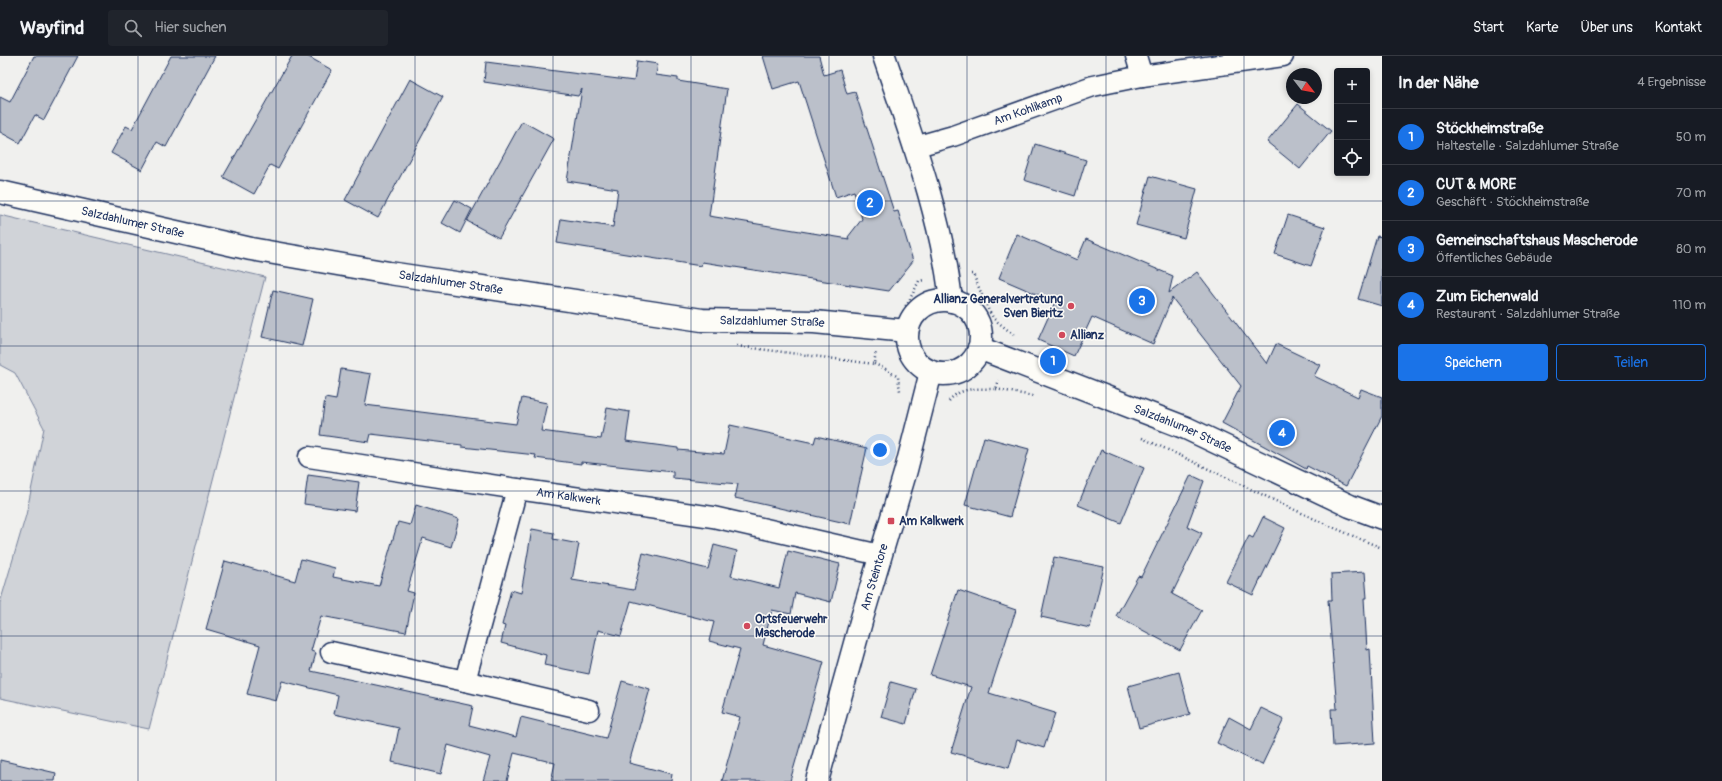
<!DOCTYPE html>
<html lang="de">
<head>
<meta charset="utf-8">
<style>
  body { margin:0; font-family:Pangolin,sans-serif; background:#20242c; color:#f1f3f6 }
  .controls { position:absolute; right:12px; top:12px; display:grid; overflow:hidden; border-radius:4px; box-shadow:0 2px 6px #0003 }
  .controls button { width:36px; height:36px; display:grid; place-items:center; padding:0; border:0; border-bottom:1px solid #363941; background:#171b24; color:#f1f3f6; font:20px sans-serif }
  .compass { position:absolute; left:1286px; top:12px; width:36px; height:36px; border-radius:50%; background:#171b24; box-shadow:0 2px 6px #0003; rotate:121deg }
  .you { position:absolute; left:880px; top:394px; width:14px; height:14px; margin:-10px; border:3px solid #fff; border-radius:50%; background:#1a73e8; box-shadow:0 0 0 6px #1a73e833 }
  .badge { display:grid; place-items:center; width:26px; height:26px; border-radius:50%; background:#1a73e8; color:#fff; font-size:13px; font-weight:700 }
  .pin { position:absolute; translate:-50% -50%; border:2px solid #fff; box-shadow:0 1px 4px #0006 }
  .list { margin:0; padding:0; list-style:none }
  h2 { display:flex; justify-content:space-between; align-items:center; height:52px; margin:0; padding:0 16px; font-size:17px }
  h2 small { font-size:13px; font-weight:400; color:#9ea1a6 }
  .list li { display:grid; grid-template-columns:26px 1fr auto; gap:12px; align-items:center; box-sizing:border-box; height:56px; padding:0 16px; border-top:1px solid #363941 }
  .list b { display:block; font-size:15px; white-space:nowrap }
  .list p { margin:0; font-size:13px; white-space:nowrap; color:#9ea1a6 }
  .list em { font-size:13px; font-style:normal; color:#9ea1a6 }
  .actions { display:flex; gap:8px; padding:12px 16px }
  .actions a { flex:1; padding:9px 0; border:1px solid #1a73e8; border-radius:4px; text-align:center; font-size:14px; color:#1a73e8 }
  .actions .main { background:#1a73e8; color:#fff }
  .icon { flex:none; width:22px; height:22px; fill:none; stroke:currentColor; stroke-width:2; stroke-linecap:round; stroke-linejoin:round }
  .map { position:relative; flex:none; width:1382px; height:725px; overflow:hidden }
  header { display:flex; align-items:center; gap:24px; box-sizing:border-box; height:56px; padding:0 20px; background:#171b24; border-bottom:1px solid #363941 }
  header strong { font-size:19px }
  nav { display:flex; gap:22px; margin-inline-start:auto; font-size:14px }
  .search { width:280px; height:36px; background:#20242c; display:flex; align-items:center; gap:10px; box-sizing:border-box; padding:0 14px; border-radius:4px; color:#9ea1a6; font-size:15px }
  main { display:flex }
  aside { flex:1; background:#171b24 }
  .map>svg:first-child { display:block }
  .green { fill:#d0d3d8; stroke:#76819b }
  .building { fill:#bbc0ca; stroke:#1b2f5e }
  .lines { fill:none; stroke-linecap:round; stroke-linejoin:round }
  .street-casing { stroke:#1b2f5e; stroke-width:23 }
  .secondary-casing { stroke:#1b2f5e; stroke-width:25 }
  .path { stroke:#1b2f5e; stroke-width:2.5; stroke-dasharray:1 3; stroke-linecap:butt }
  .street { stroke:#fdfcf7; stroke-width:20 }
  .secondary { stroke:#fdfcf7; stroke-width:22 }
  .grid { fill:none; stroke:#1b2f5e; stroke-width:1; stroke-opacity:0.55 }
  .poi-dot { fill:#d1495b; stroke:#fdfcf7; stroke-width:1.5 }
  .labels { text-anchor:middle; stroke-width:3; stroke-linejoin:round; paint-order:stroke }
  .street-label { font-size:12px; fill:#1b2f5e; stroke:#fdfcf7 }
  .poi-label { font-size:12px; font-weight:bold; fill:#1b2f5e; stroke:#fdfcf7; text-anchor:start }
</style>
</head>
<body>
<header>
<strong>Wayfind</strong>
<div class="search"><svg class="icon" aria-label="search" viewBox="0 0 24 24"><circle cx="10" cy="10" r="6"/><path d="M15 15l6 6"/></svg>Hier suchen</div>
<nav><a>Start</a><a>Karte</a><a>Über uns</a><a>Kontakt</a></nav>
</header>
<main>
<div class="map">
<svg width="1382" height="725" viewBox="0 0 1382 725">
  <rect width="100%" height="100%" fill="#f0f0ee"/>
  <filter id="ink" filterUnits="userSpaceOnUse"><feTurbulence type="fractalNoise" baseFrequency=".025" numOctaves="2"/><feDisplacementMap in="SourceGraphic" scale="8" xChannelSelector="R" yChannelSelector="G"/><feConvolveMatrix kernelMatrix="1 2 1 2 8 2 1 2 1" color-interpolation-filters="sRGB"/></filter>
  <g filter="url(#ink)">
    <path class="green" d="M0,159l265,62 -116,452 -149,-31v-95l26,-88 18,-87 -29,-55 -15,-8z"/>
    <path class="building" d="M34,0h44l-34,64 -9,-5 -15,28 -20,-11v-35l10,5z
      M171,0h44l-49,91 -9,-5 -15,28 -31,-17 15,-27 6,3z
      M292,0h15l25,14 -54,99 -8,-4 -16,29 -31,-17z
      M763,0h56l5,19 16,-5 7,24 8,-2 39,120 4,-1 15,50 -24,30 -187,-29 -1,4 -144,-23 4,-24 52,8 5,-38 -51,-8 15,-92 -4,7 -94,-14 2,-20 148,19 3,-20 21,3 -2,11 22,3v3l49,8 -18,127 140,23 -1,-2 14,-18 -8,-28 -18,6 -37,-116 -26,8z
      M410,23l33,18 -65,121 -33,-18z
      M1298,48l33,27 -31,38 -33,-27z
      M522,65l32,18 -55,99 -32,-17z
      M1035,88l51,16 -11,36 -51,-16z
      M1150,120l47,13 -13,49 -48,-13z
      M455,144l17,9 -12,24 -18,-10z
      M1288,159l37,12 -14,39 -36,-12z
      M1017,178l60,26 9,-21 87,37 -4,17 28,-21 70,92 9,-20 44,21 -6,11 44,21 3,-8 21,8v19l-36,70 -39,-20 -1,3 -84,-46 19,-37 -69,-88 -19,46 -61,-27 -18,39 -36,-16 17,-38 -56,-24z
      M1377,180l5,1v69l-24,-7z
      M273,234l40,9 -11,47 -40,-9z
      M341,313l30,5 -6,31 151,19 6,-26 25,5 -6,28 60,8 6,-31 23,4 -4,29 52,7v2l46,4 6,-29 84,18 2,-7 51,12 -17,76 -115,-26 3,-14 -65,-6v-6l-92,-10v2l-46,-6 1,-3 -74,-8v-2l-91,-11 -2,8 -49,-7 5,-37 11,2z
      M984,381l45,12 -19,68 -45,-12z
      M1101,394l43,18 -23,55 -43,-18z
      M308,419l51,7 -4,29 -51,-7z
      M1191,419l13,6 -17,45 15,7 -30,61 30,16 -22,40 -64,-34 22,-40 3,1z
      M416,449l43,14 -8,28 -28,-9 -16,53 7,2 -8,39 -85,-16 -10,35 5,2 -5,18 162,35 -4,19 47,12 5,-20 85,21 16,-57 28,8 -21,74 43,11 -1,7h-120l4,-18 -41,-10 -7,28h-24l7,-24 -42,-12 -7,29 -49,-12 7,-34 -65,-14 4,-19 -56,-14 -6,20 -29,-7 13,-49 -54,-16 19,-68 70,20 6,-22 34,9 -2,9 46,9 19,-64 12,3z
      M1263,461l22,11 -32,67 -27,-13 23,-46 4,2z
      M532,473l22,4 -1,6 26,5 -7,36 62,10 9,-37 65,16 6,-24 23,6 -6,25 48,12 9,-37 52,13 -9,38 -36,-9 -4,21 -19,-4 -9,35 61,17 -34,119h-68l18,-64 -18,-5 18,-63 -31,-8 5,-19 -83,-21 -10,35 -23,-6 -9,44 -45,-9 2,-10 -45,-12 4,-17 -3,-1 9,-35 10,3z
      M1054,501l50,10 -14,61 -49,-11z
      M1365,516l2,26h-3l3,52 3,-1 5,94 -42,3 -2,-37h6l-9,-109h4l-1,-26z
      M958,534l58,20 -27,83 66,20 -11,35 -27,-8 -8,28 -58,-16 20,-65 -41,-12z
      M1179,616l11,42 -51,14 -11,-42z
      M891,626l25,7 -10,35 -25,-7z
      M1261,652l23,11 -22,46 -45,-22 12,-26 22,12z
      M0,704l56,13 -1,8h-55z"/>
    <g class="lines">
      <g class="street-casing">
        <g id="street">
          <path d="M1136,0l6,20"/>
          <path id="s1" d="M914,91l39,-11 140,-50 49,-10 141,-20"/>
          <path d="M309,401l208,32"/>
          <path d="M331,596l134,29 124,29"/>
          <path id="s2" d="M465,625l52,-192 196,28 167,38"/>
        </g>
      </g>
      <g class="secondary-casing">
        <g id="secondary">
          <path d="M884,0c27,80 58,161 67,245"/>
          <path id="s3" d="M0,136l251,57 138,24 313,47 112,2 93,9"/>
          <circle cx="944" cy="281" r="37"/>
          <path id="s4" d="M979,292l207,80 164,78 32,12"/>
          <path id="s5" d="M817,725l45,-163 44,-148 25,-98"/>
        </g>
      </g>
      <path class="path" d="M971,218h2l16,37 5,8 20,16
        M905,250l2,-1 12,-24 5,-1
        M737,290l137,18 2,-13
        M874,308l10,4 14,9 2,14
        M996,333l37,7
        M949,345c12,-15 30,-12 47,-12l3,-9
        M1142,382c80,36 158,77 240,110"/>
      <use href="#street" class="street"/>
      <use href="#secondary" class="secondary"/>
    </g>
  </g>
  <path class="grid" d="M138,0v725M276,0v725M415,0v725M553,0v725M691,0v725M829,0v725M967,0v725M1106,0v725M1244,0v725M0,145h1382M0,290h1382M0,435h1382M0,580h1382"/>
  <g class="poi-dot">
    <circle cx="1071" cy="250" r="4"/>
    <circle cx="1062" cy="279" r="4"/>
    <rect x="887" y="461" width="8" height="8" rx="2"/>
    <circle cx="747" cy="570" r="4"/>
  </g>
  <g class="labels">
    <g class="street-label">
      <text dy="4" stroke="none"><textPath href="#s1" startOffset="120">Am Kohlikamp</textPath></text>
      <text dy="4" stroke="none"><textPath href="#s3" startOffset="136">Salzdahlumer Straße</textPath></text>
      <text dy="4" stroke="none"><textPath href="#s3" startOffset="460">Salzdahlumer Straße</textPath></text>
      <text dy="4" stroke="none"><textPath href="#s3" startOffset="784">Salzdahlumer Straße</textPath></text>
      <text dy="4" stroke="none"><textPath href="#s4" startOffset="219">Salzdahlumer Straße</textPath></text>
      <text dy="4" stroke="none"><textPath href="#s2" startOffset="251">Am Kalkwerk</textPath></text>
      <text dy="4" stroke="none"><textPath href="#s5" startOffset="212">Am Steintore</textPath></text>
    </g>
    <g class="poi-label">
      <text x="1063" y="247" text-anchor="end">Allianz Generalvertretung<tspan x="1063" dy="14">Sven Bieritz</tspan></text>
      <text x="1070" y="283">Allianz</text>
      <text x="899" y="469">Am Kalkwerk</text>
      <text x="755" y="567">Ortsfeuerwehr<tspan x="755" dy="14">Mascherode</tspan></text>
    </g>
  </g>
</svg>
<div class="controls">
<button>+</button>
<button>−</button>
<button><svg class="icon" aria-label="locate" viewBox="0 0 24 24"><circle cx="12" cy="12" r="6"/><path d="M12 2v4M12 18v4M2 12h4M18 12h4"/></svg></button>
</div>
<svg class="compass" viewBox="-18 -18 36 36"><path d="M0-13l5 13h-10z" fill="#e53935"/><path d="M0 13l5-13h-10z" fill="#9ea1a6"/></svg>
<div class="you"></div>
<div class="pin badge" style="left:1053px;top:305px">1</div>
<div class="pin badge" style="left:870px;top:147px">2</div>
<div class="pin badge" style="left:1142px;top:245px">3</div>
<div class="pin badge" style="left:1282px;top:377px">4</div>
</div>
<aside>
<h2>In der Nähe<small>4 Ergebnisse</small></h2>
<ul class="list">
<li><span class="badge">1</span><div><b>Stöckheimstraße</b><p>Haltestelle · Salzdahlumer Straße</p></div><em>50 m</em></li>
<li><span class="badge">2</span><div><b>CUT &amp; MORE</b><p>Geschäft · Stöckheimstraße</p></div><em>70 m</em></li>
<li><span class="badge">3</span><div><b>Gemeinschaftshaus Mascherode</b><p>Öffentliches Gebäude</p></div><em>80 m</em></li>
<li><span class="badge">4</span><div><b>Zum Eichenwald</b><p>Restaurant · Salzdahlumer Straße</p></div><em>110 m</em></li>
</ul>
<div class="actions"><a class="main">Speichern</a><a>Teilen</a></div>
</aside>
</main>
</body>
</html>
